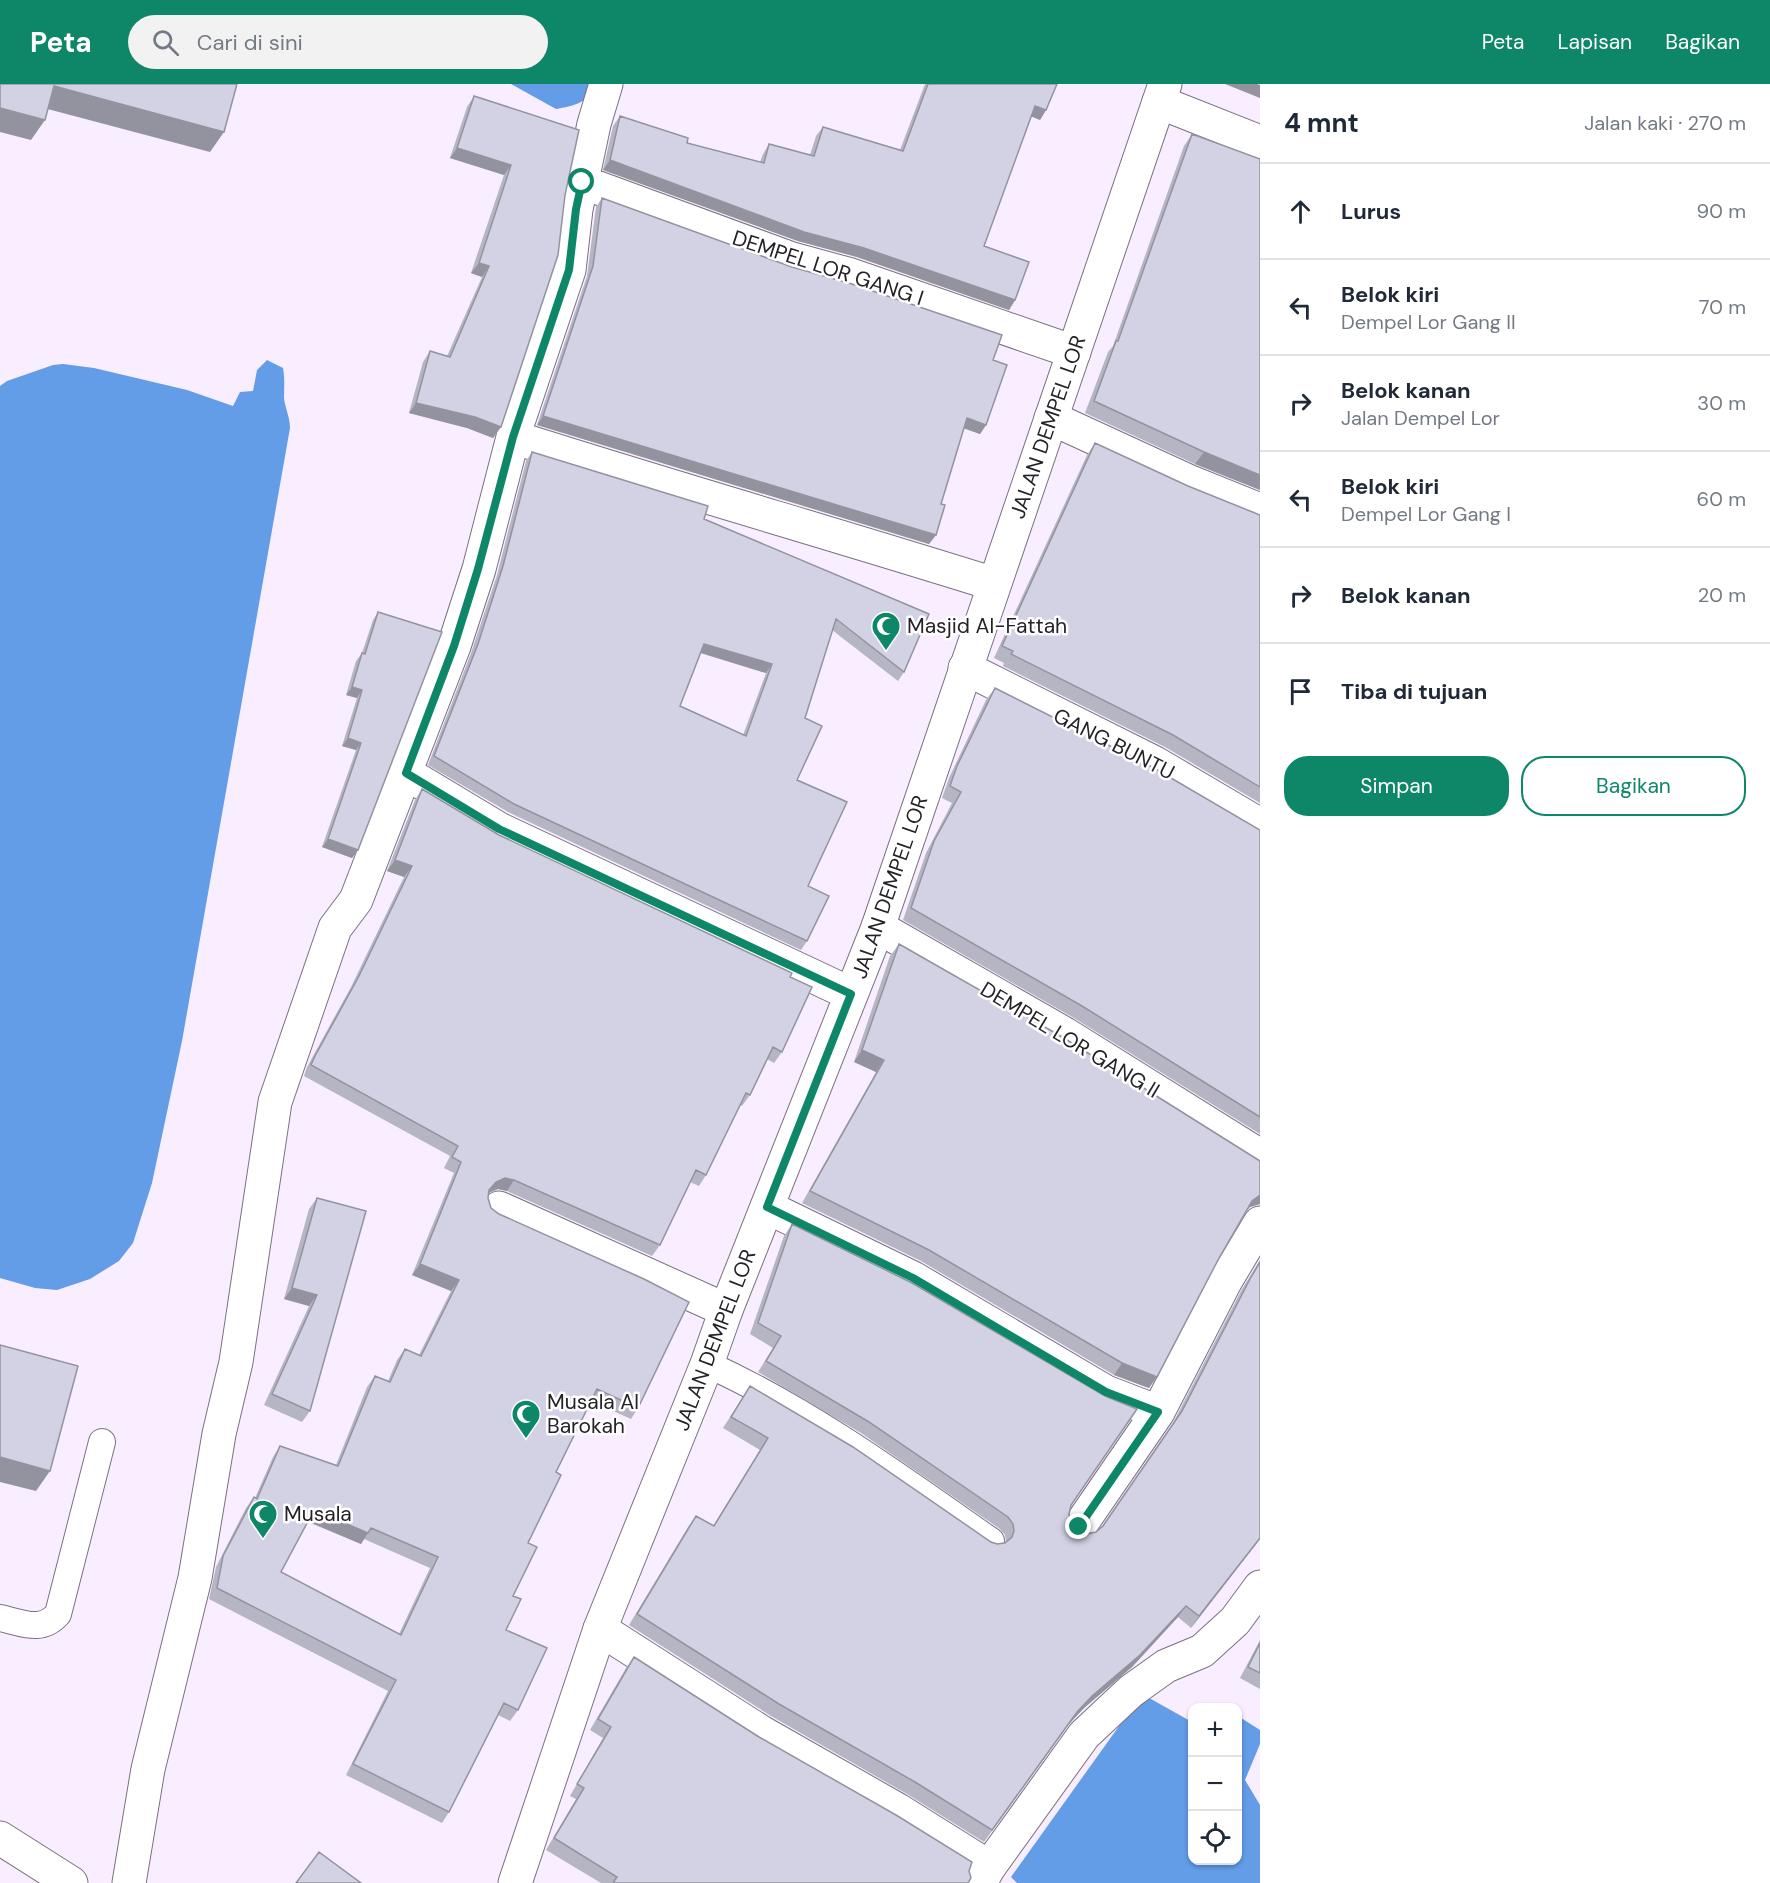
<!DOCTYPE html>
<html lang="id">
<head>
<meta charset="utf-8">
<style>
  body { margin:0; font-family:"DM Sans",sans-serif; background:#f2f2f3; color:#1f2937 }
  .controls { position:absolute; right:18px; bottom:18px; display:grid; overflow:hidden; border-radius:12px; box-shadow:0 2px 4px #0004 }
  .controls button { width:54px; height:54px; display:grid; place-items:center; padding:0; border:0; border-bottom:2px solid #e0e1e3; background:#fff; color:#1f2937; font:30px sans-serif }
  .stop { position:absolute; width:18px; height:18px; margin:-14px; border:4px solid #0e8768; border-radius:50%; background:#fff }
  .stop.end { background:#0e8768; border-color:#fff; box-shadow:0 2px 6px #0008 }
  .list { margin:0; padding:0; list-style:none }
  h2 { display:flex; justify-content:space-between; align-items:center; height:78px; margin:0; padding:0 24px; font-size:26px }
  h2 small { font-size:20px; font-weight:400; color:#747a83 }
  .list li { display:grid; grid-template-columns:39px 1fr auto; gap:18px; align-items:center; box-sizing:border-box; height:96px; padding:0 24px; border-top:2px solid #e0e1e3 }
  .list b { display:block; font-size:22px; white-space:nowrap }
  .list p { margin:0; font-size:20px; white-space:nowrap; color:#747a83 }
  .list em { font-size:20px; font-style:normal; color:#747a83 }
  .actions { display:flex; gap:12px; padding:18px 24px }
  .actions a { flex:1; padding:14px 0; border:2px solid #0e8768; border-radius:24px; text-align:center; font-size:21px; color:#0e8768 }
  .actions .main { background:#0e8768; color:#fff }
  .icon { flex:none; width:33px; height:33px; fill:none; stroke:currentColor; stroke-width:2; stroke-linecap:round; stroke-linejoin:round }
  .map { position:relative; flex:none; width:1260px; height:1799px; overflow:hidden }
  header { display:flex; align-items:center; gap:36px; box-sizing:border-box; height:84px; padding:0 30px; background:#0e8768; color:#fff }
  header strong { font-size:28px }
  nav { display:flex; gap:33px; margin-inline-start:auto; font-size:21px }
  .search { width:420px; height:54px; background:#f2f2f3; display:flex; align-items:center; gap:15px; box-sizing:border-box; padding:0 21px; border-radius:33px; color:#747a83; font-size:22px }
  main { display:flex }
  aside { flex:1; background:#fff }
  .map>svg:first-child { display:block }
  .water { fill:#639ce7 }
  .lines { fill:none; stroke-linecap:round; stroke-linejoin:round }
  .lane-casing { stroke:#7a7180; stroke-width:28 }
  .street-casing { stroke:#7a7180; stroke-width:35 }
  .secondary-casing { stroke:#7a7180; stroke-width:35 }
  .lane { stroke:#fff; stroke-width:26 }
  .street { stroke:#fff; stroke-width:33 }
  .secondary { stroke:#fff; stroke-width:33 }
  .wall { fill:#b5b5c4; fill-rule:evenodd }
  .shaded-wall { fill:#9393a0 }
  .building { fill:#d2d2e4; stroke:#9393a0; stroke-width:1.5; fill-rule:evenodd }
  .route { stroke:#0e8768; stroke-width:8 }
  .labels { text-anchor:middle; stroke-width:5; stroke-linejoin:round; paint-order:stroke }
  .street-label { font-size:21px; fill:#252127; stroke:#fff }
  .poi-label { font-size:21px; fill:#252127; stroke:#fff; text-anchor:start }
</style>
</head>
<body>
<header>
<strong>Peta</strong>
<div class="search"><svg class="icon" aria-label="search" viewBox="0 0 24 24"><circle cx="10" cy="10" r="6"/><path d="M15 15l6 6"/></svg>Cari di sini</div>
<nav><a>Peta</a><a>Lapisan</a><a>Bagikan</a></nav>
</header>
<main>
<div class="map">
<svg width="1260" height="1799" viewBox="0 0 1260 1799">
  <rect width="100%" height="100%" fill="#f9eeff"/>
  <path class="water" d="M511,0h84c-5,19 -22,22 -39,25z
    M267,276l16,8c2,11 1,20 1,30 1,10 6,19 6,30l-108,613 -30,142 -19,60 -14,18 -29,18 -33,11 -22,-2 -35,-10v-892l7,-5 46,-16 10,-1 31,4 93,22 46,16 7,-14 13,-1 4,-21z
    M1142,1610l50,28v138h46v-144l22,14v14l-15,36 15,25v78h-243l-6,-6z"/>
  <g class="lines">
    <g class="lane-casing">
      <path id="lane" d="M707,1280c101,46 193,113 284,177
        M0,1534c23,5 41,15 58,-4l44,-172"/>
    </g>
    <g class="street-casing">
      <path id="street" d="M1159,18l101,40
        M582,98l210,77 59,16 223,77
        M1051,334l137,63 72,29
        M513,353c160,51 321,97 481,147
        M965,584l190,95 105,62
        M406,689l93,56 352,165
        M878,843l187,107 195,122
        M767,1123l146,71 193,114 52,20
        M499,1124l227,102
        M1079,1443l79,-115 68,-132 34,-57
        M600,1545l161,103 137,78 91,57
        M0,1754l71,45
        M129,1799l19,-114 47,-191 24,-144 17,-72 39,-260 60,-174 21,-28 98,-254 25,-77 34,-132 56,-167 7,-61 18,-85 12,-40
        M980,1799l9,-16 95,-132 47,-44 35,-25 36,-15 33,-30 25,-34"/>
    </g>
    <g class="secondary-casing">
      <path id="secondary" d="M515,1799l85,-254 107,-265 19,-54 152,-383 287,-843"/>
    </g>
    <use href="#lane" class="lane"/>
    <use href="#street" class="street"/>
    <use href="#secondary" class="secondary"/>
  </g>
  <path class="wall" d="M925,0h132l-11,26 -6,10 -9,-4 -47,130 31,54 -6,10 -152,-53 -59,-16 -195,-71 10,-44 7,-10 67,27 73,19 3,-8 6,-10 41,11 6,-19 7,-9 77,23z
    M474,12l105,34 -78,297 -8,11 -26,-10 -58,-15 14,-51 7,-11 17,5 35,-79 -11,-4 33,-98 -54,-17 17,-51z
    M1192,50l68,25v331l-65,-26 -110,-51 23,-61 5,-6 71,-200z
    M602,114l391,162 -7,65 -6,9 -16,-6 -23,76 -5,31 -7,9 -392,-119 50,-149 9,-69z
    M1095,359l93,43 72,29v288l-95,-56 -162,-81 1,-3 -10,-5 93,-203z
    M532,368l172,67 200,153 -6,9 -66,-51 -27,88 -8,62 11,106 -1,55 -6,9 -293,-138 -80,-47 43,-112 26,-78 29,-114zM700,569l66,20 -23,62 -63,-29z
    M378,528l-20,238 -6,8 -30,-11 34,-97 -14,-4 15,-48 -11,-3 10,-34 6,-8 11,-33z
    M995,604l265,142v304l-186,-116 -171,-98 23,-67 26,-50 -10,-5 7,-20 37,-78z
    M422,705l77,46 291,142 -8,75 -8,11 -7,-4 -17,36 -8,11 -2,-1 -34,70 -7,11 -9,-4 -30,63 -8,11 -145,-65 -9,-2 -9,3 -1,6 3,10 147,200 -7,11 -40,-18 -35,71 -28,71 -15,53 -7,34 12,80 -8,11 -12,-6 -49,97 -7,11 -96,-48 42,-84 -179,-92 7,-32 30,-59 8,-11 1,1 18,-41 7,-11 56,19 31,-78 8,-11 13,5 9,-21 8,-11 14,6 32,-64 -39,-16 42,-102 -10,-5 6,-12 -146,-80 3,-9 44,-80 53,-110 -17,-6 28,-71zM308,1438l53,22 3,-5 66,29 -31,66 -118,-62z
    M899,860l361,260 -10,3 -3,3 -29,50 -69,128 -35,-13 -193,-114 -119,-58 74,-131 -22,-10 36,-106z
    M317,1114l49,13 -56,200 -8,11 -38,-17 45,-99 -25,-7 25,-90z
    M792,1140l279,281 -2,9 2,10 6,7 9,3 10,-2 6,-6 71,-103 69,-134 18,-29v279l-69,89 -13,-11 -46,50 -48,41 -15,16 -85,118 -77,-48 -136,-78 -142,-91 59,-98 8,-11 17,10 47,-76 -37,-22 27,-42 241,156 6,2 9,-2 -1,-7 -5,-6 -139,-96 -103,-61 15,-24 -23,-14 34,-98z
    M1260,1556v49l-20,-11z
    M634,1573l335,214 -1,12h-367l-55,-33 30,-51 -6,-3 33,-58 -13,-8 36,-62z"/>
  <path class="shaded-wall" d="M1225,0h32l3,1v13z
    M54,2l170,46 -14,20 -170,-45z
    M1035,22l11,4 -6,10 -12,-5z
    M0,24l45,12 -14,20 -31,-8z
    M457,64l54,17 -7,10 -54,-17z
    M610,76l254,88 151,52 -6,10 -152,-53 -59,-16 -195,-71z
    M479,179l10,3 -7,11 -11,-4z
    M416,319l59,14 26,10 -8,11 -26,-10 -58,-15z
    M543,332l393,119 -7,9 -392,-119z
    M967,334l19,7 -6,9 -20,-7z
    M1204,368l56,23v15l-65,-26z
    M704,560l68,20 -6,9 -68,-21z
    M352,603l10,3 -5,8 -11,-3z
    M348,654l13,5 -5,7 -14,-4z
    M328,755l30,11 -6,8 -30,-11z
    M395,776l17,6 -8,11 -17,-6z
    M862,966l22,10 -8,12 -22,-10z
    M505,1094l9,2 -7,11 -9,-2 -9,4 -7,8 14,-19z
    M1259,1111h1v9l-10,3 -6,6 8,-12z
    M420,1180l39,16 -8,11 -39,-16z
    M292,1204l25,7 -8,11 -25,-7z
    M1122,1279l35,14 -8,11 -35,-13z
    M0,1373l50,14 -14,20 -36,-9z
    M314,1426l54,23 -7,11 -54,-23z
    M1260,1454v1l-69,89 8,-12z
    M1186,1522l-8,11 -46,50 -48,41 -15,16 -85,118 93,-130 15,-16z"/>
  <path class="building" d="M0,0h237l-13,48 -170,-46 -9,34 -45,-12z
    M928,0h129l-11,26 -11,-4 -51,140 45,16 -14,38 -151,-52 -60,-16 -194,-72 10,-44 68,22 -1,5 77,20 5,-19 45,12 9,-29 80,24z
    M474,12l105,34 -14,65 -7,60 -57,172 -26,-10 -59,-14 14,-52 20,6 39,-91 -10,-3 32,-98 -54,-17z
    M1192,50l68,25v316l-56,-23 -110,-51 22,-60h2z
    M602,114l190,69 60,17 150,51 -9,25 14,5 -21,60 -19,-7 -26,86 4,1 -9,30 -393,-119 50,-150z
    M1095,359l93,43 72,29v272l-87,-52 -162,-81 2,-3 -11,-5z
    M532,368l176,54 -4,13 225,95 -25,58 -68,-53 -31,99 17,8 -25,54 50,22 -39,84 21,10 -22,45 -293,-137 -80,-48 44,-112 25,-78zM704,560l68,20 -26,72 -66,-30z
    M378,528l64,20 -84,218 -30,-11 33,-96 -13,-5 14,-48 -10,-3 10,-34 3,1z
    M995,604l159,80 106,62v287l-178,-111 -171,-98 23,-67 27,-49 -11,-6 7,-20z
    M422,705l77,46 293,138 -2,4 22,10 -30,65 -9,-5 -23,48 -4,-2 -40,82 -10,-5 -36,75 -146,-65 -9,-2 -9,4 -7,8 -1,8 3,10 8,6 145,65 45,23 -51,106 -41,-19 -41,83 5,3 -33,68 9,4 -24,49 8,3 -15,31 41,18 -29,62 -14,-7 -55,109 -96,-48 43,-84 -179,-92 6,-32 31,-59 3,2 23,-53 58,20 37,-90 15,6 15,-33 16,7 38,-76 -39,-16 41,-102 -9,-5 6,-11 -147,-81 4,-9 44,-80 53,-110 -17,-6zM314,1426l54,23 3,-5 67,29 -37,78 -120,-63z
    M899,860l165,94 196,123v34l-8,6 -34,59 -61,117 -35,-14 -193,-113 -119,-59 74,-131 -22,-10z
    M317,1114l49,13 -56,200 -38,-17 45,-99 -25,-7z
    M792,1140l120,59 193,113 32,13 -66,96 -2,9 2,10 6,7 9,3 10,-2 7,-6 79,-115 69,-134 9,-15v276l-61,78 -13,-10 -46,49 -48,41 -15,16 -85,118 -77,-48 -136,-78 -142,-90 59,-98 18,10 54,-88 -37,-21 19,-31 103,61 138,95 6,2 8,-1 7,-6 2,-6 -1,-7 -5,-7 -139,-95 -103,-61 15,-25 -23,-13z
    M0,1261l78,21 -28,105 -50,-14z
    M1260,1559v30l-12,-6z
    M634,1573l125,80 137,78 76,47 -3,9 2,7 -3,5h-355l4,-6 -63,-39 30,-50 -7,-4 34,-57 -13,-8z
    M319,1768l42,31h-65z"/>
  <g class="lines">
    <path class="route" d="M582,98l-6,27 -7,61 -56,167 -35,132 -24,77 -48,127 93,56 352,165 -84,213 146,71 193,114 52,20 -79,115"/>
  </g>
  <defs>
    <g id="mosque-pin" transform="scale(1.5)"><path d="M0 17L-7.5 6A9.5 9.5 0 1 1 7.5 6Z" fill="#0e8768" stroke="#fff"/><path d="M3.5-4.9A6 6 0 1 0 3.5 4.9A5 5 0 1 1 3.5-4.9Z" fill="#fff"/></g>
  </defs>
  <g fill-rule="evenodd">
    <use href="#mosque-pin" x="886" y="542"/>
    <use href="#mosque-pin" x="526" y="1330"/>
    <use href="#mosque-pin" x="263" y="1430"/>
  </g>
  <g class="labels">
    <g class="street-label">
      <text transform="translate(828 184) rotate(18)" y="7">DEMPEL LOR GANG I</text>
      <text transform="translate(1048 343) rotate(-71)" y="7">JALAN DEMPEL LOR</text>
      <text transform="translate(1114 660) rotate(27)" y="7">GANG BUNTU</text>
      <text transform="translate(890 803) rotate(-71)" y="7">JALAN DEMPEL LOR</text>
      <text transform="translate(1070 956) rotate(31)" y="7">DEMPEL LOR GANG II</text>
      <text transform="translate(715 1256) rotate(-69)" y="7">JALAN DEMPEL LOR</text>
    </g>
    <g class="poi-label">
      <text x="907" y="549">Masjid Al-Fattah</text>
      <text x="547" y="1325">Musala Al<tspan x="547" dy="24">Barokah</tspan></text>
      <text x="284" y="1437">Musala</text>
    </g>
  </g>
</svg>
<div class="controls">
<button>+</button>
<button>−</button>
<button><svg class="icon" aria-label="locate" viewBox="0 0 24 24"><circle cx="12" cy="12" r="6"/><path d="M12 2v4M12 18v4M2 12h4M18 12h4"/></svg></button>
</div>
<div class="stop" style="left:582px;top:98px"></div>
<div class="stop end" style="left:1079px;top:1443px"></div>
</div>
<aside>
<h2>4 mnt<small>Jalan kaki · 270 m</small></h2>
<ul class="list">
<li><svg class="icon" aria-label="ahead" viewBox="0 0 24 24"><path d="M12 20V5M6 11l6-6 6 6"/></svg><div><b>Lurus</b></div><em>90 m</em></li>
<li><svg class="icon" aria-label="left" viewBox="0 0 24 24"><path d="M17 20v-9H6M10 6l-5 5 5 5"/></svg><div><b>Belok kiri</b><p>Dempel Lor Gang II</p></div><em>70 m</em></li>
<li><svg class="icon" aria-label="right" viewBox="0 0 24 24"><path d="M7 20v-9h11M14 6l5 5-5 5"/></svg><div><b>Belok kanan</b><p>Jalan Dempel Lor</p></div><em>30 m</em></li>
<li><svg class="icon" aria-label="left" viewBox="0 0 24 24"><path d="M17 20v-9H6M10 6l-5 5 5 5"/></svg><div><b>Belok kiri</b><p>Dempel Lor Gang I</p></div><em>60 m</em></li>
<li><svg class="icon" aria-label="right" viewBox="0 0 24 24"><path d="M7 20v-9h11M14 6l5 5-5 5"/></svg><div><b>Belok kanan</b></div><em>20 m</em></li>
<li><svg class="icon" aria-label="arrive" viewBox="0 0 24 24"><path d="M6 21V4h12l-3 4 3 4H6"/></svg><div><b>Tiba di tujuan</b></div></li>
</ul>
<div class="actions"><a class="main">Simpan</a><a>Bagikan</a></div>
</aside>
</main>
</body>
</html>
